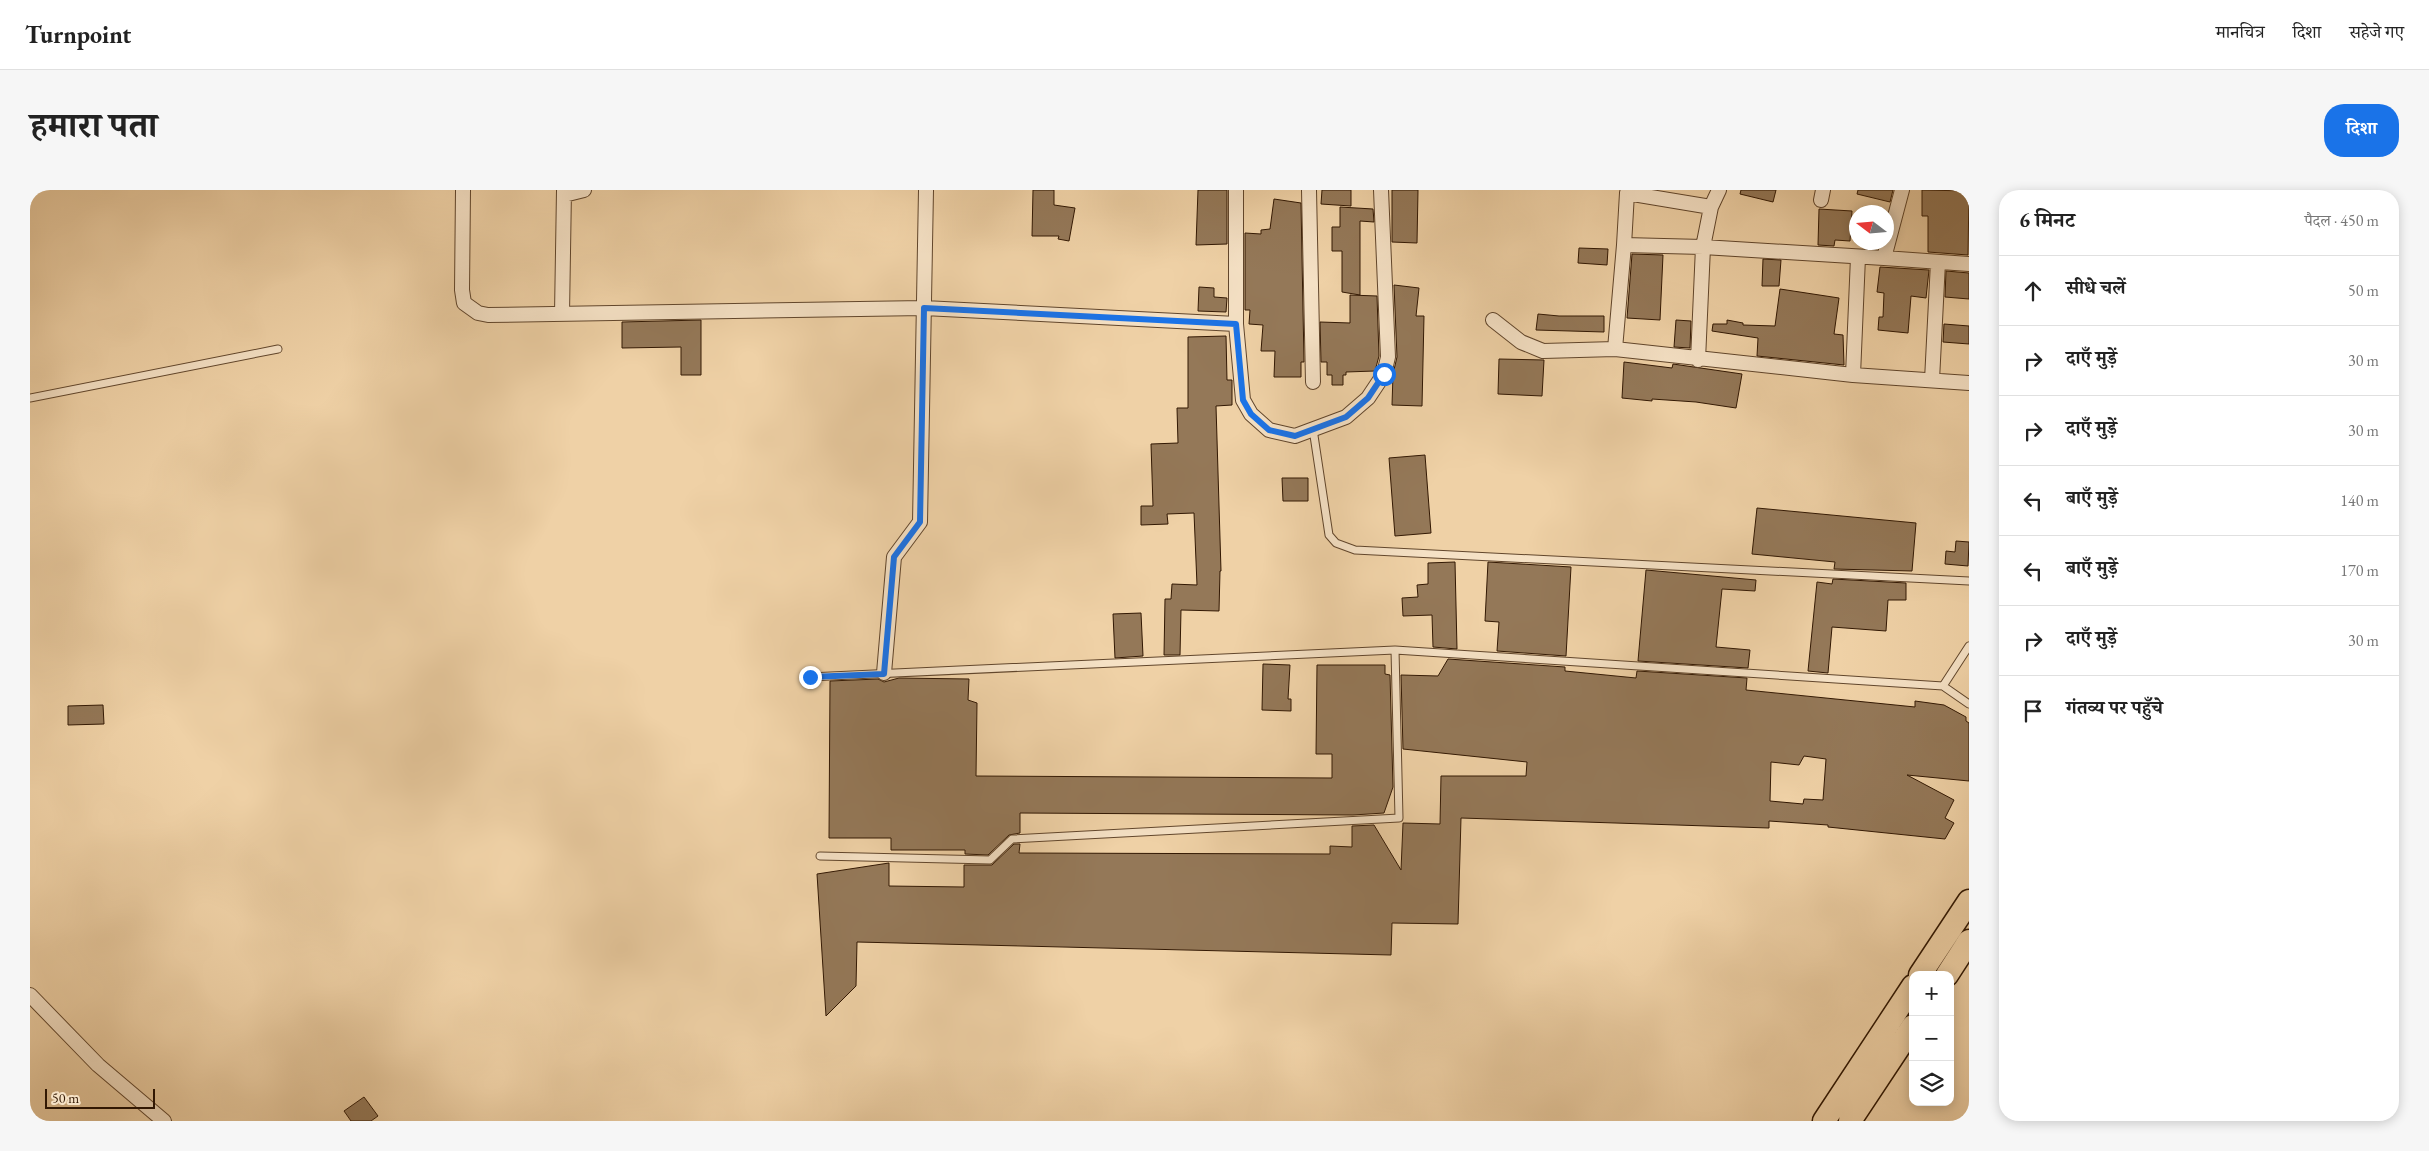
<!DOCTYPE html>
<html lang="hi">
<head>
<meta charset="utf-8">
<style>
  body { margin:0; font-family:"EB Garamond","Noto Serif Devanagari",serif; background:#f6f6f6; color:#222 }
  .controls { position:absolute; right:15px; bottom:15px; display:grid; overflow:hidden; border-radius:10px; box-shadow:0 2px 12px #0003 }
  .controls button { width:45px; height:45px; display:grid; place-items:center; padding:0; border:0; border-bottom:1px solid #e0e0e0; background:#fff; color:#222; font:25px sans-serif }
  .compass { position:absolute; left:1819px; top:15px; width:45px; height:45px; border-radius:50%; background:#fff; box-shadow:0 2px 12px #0003; rotate:286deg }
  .scale { position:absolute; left:15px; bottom:12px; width:110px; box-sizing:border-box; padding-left:5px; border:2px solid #321803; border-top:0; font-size:14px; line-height:18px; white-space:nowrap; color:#321803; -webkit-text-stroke:4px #f5e1c5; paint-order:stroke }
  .stop { position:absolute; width:15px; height:15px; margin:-11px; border:4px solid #1a73e8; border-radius:50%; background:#fff }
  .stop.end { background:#1a73e8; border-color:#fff; box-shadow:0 1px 5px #0008 }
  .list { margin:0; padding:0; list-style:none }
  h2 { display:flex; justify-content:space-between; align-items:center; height:65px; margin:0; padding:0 20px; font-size:21px }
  h2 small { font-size:16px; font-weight:400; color:#767676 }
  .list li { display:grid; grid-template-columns:32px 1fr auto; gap:15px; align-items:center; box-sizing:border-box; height:70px; padding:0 20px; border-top:1px solid #e0e0e0 }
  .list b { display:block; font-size:19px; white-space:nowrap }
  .list em { font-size:16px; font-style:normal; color:#767676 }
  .icon { flex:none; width:28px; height:28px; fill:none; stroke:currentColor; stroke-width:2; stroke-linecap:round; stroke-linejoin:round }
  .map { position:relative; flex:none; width:1939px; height:931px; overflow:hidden; border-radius:20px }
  header { display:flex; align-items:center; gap:30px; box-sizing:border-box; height:70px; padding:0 25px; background:#fff; border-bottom:1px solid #e0e0e0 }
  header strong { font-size:24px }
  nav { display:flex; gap:28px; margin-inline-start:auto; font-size:18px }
  .intro { display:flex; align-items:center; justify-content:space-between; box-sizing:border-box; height:120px; padding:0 30px }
  h1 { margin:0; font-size:35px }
  .button { padding:12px 22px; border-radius:20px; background:#1a73e8; color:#fff; font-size:18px; font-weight:700 }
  main { display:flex; gap:30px; padding:0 30px }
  aside { flex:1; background:#fff; border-radius:20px; box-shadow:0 2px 12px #0003 }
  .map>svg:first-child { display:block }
  .building { fill:#947858; stroke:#321803; fill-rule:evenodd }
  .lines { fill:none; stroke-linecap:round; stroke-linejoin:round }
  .service-casing { stroke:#61462c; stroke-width:9 }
  .minor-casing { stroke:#61462c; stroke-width:16 }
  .trunk-casing { stroke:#321803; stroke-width:25 }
  .service { stroke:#f5e1c5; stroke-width:7 }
  .minor { stroke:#f5e1c5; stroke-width:14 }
  .trunk { stroke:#efd1a6; stroke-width:22 }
  .route { stroke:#1a73e8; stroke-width:6 }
</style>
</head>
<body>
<header>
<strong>Turnpoint</strong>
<nav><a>मानचित्र</a><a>दिशा</a><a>सहेजे गए</a></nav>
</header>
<div class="intro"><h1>हमारा पता</h1><a class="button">दिशा</a></div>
<main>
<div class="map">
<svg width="1939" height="931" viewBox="0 0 1939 931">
  <rect width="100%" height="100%" fill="#efd1a6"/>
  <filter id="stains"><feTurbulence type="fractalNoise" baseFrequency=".004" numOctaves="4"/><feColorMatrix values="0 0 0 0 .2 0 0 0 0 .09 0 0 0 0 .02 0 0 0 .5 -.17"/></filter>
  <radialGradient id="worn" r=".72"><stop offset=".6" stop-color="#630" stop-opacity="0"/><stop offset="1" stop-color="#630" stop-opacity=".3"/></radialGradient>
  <path class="building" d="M1003,0h21v15l21,3 -6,33 -11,-2 1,-3h-27z
    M1168,0h29v54l-31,1z
    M1292,0h29v16l-30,-2z
    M1362,0h26l-1,53 -25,-1z
    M1711,0h35l-3,12 -33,-8z
    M1828,0h35l-3,12 -33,-8z
    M1892,0l47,1 -1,64 -40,-3v-36h-6z
    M1244,9l27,4 3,159h-3v15h-27l1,-26h-14l2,-26 -14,-1 1,-14h-5v-77l16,1v-4l9,-1z
    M1310,17l33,2 1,13 -14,-1v74l-18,-3v-41h-10v-24h8z
    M1789,19l33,2 -2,30 -15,-1 -1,6 -16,-1z
    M1549,58l29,1 -1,16 -29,-2z
    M1602,64l31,1 -3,65 -33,-2z
    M1733,69l18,1 -2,26h-17z
    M1850,77l49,3 -3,28 -15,-2 -3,37 -30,-3 1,-13h4l1,-24 -7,-1z
    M1916,81l23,2v26l-24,-2z
    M1364,95l25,3 -3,28h8l-2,90 -30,-1 1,-31 4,-17z
    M1169,97l15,1v9l13,1 -1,14 -28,-1z
    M1750,99l59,9 -5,36 9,1 1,30 -87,-9 1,-18 -46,-7 1,-7h14v-4l16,3v2l32,1z
    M1320,105l27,1 2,60 -4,15 -29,1v3h-3v10h-11v-10h-5v-13h-6l-1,-40 30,1z
    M1508,124l21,2h45v16l-68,-2z
    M671,130v55h-20v-28l-59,1v-26z
    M1646,130l15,1 -1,27 -16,-1z
    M1914,134l25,2v18l-26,-2z
    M1196,146l1,44h5v25l-16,1 5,165h-1l-1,40 -38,-1 -1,45h-16l1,-56h6l1,-15 25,1 -3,-72 -27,1 1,10 -27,1v-19h12l-2,-62 27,-1 -1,-35h11v-71z
    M1469,169l45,1 -2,36 -44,-2z
    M1594,172l48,6 1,-4 69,10 -6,34 -40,-6 -44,-3v2l-30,-3z
    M1395,265l6,78 -36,3 -6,-78z
    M1252,288h26v23h-25z
    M1727,318l159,15 -4,48 -78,-2 1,-7 -83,-8z
    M1926,351l13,1 -1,24 -23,-2 1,-13 9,1z
    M1425,372l2,87 -24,-2 -1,-32 -29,1 -1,-18 16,-1 -1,-12 11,-1v-21z
    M1458,372l83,5 -5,89 -69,-5 2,-29 -14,-1z
    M1616,380l110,10 -1,11 -33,-2 -6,58 34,3 -2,18 -110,-7z
    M1803,389l73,4v17h-18l-2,31 -54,-4 -4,46 -20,-2 9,-89 15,2z
    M1111,423l2,43 -28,2 -2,-44z
    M1418,469l117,8v4l71,7 1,-7 110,7 -1,12 169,17v-6l29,4 22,12v4l3,2v58l-62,-6 47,25 -9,18 9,5 -9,16 -117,-12v-2l-59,-4v7l-308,-10 -3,106 -66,-1 -1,32 -534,-13 -1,44 -30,30 -9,-142 72,-11v23l75,1v-22h28l22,-21h6l-1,9 311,1v-8l22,1v-21l22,-1 27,45 2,-47 37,1 1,-48h85l1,-14 -124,-13 -2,-74 37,1zM1774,566l22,3 -3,41 -19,-1 -1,5 -33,-3 1,-39 28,3z
    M1233,474l27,1 -2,34h3v12l-29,-1z
    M1287,475h68v9l5,1 3,112 -9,26 -31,2 -333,-2v20l-11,2 -21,20 -23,-1v-4h-74v-12h-62l1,-157 48,-2 6,3 15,-4 70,1 -1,21 9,3 -1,73 356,2v-24h-16z
    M73,515l1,19 -36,1v-19z
    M334,907l14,19 -7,5h-20l-7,-10z"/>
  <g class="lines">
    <g class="service-casing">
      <path id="service" d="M0,208l248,-49
        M1283,239l16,106 7,8 19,7 614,31
        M779,487l586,-27 548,36 26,18
        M1913,496l26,-40
        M790,666l170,4 22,-21 387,-21 -4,-168"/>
    </g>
    <g class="minor-casing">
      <path id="minor" d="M433,0l-1,100 2,13 14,10 10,2 436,-7 312,16
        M1206,0v134l7,76 8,14 18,16 26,6 51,-19 22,-19 16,-24 4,-17 -7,-167
        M1279,0l4,192
        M1598,0l-1,3 84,14 -8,40 -5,113
        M1872,0l-18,68 -181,-11 -79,-2 -9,104 238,26 116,8
        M534,5l20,-5
        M1791,10l2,-10
        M1681,17l8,-17
        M1594,55l3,-52
        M1854,68l85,6
        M532,124l2,-124
        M1463,130l28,22 22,9 72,-2
        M1823,185l5,-118
        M1902,190l6,-118
        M854,483l10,-116 26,-35 6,-332
        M0,805l68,70 66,56"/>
    </g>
    <g class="trunk-casing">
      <path id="trunk" d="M1890,785l49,-74
        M1917,785l22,-34
        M1794,931l89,-135
        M1820,931l63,-95"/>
    </g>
    <use href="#service" class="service"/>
    <use href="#minor" class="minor"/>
    <use href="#trunk" class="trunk"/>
  </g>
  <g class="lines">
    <path class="route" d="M780,487l74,-3 10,-117 26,-35 4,-214 312,16 7,76 8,14 18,16 26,6 51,-19 22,-19 16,-24"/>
  </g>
  <rect width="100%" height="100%" filter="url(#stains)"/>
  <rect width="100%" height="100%" fill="url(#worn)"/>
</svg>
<div class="controls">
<button>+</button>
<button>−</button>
<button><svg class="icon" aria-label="layers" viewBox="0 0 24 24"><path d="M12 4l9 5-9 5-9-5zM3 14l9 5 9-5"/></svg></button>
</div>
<svg class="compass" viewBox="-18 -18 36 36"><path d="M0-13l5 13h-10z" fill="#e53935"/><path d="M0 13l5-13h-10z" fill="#767676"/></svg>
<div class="scale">50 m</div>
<div class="stop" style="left:1354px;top:184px"></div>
<div class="stop end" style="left:780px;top:487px"></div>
</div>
<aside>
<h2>6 मिनट<small>पैदल · 450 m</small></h2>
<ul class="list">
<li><svg class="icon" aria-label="ahead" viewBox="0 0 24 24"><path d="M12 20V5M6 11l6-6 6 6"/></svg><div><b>सीधे चलें</b></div><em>50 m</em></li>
<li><svg class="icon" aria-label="right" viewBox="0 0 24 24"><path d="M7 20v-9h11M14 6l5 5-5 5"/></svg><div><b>दाएँ मुड़ें</b></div><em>30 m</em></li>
<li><svg class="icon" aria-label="right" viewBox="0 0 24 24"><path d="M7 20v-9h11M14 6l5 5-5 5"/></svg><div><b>दाएँ मुड़ें</b></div><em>30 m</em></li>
<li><svg class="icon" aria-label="left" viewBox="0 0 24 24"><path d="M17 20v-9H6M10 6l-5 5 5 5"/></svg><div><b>बाएँ मुड़ें</b></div><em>140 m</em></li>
<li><svg class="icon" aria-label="left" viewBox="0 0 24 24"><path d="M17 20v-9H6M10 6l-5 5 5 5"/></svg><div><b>बाएँ मुड़ें</b></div><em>170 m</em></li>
<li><svg class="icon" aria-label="right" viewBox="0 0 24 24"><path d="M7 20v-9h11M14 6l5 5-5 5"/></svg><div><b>दाएँ मुड़ें</b></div><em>30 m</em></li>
<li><svg class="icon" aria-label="arrive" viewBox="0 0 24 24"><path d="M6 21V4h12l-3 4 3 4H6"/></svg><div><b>गंतव्य पर पहुँचे</b></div></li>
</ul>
</aside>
</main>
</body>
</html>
